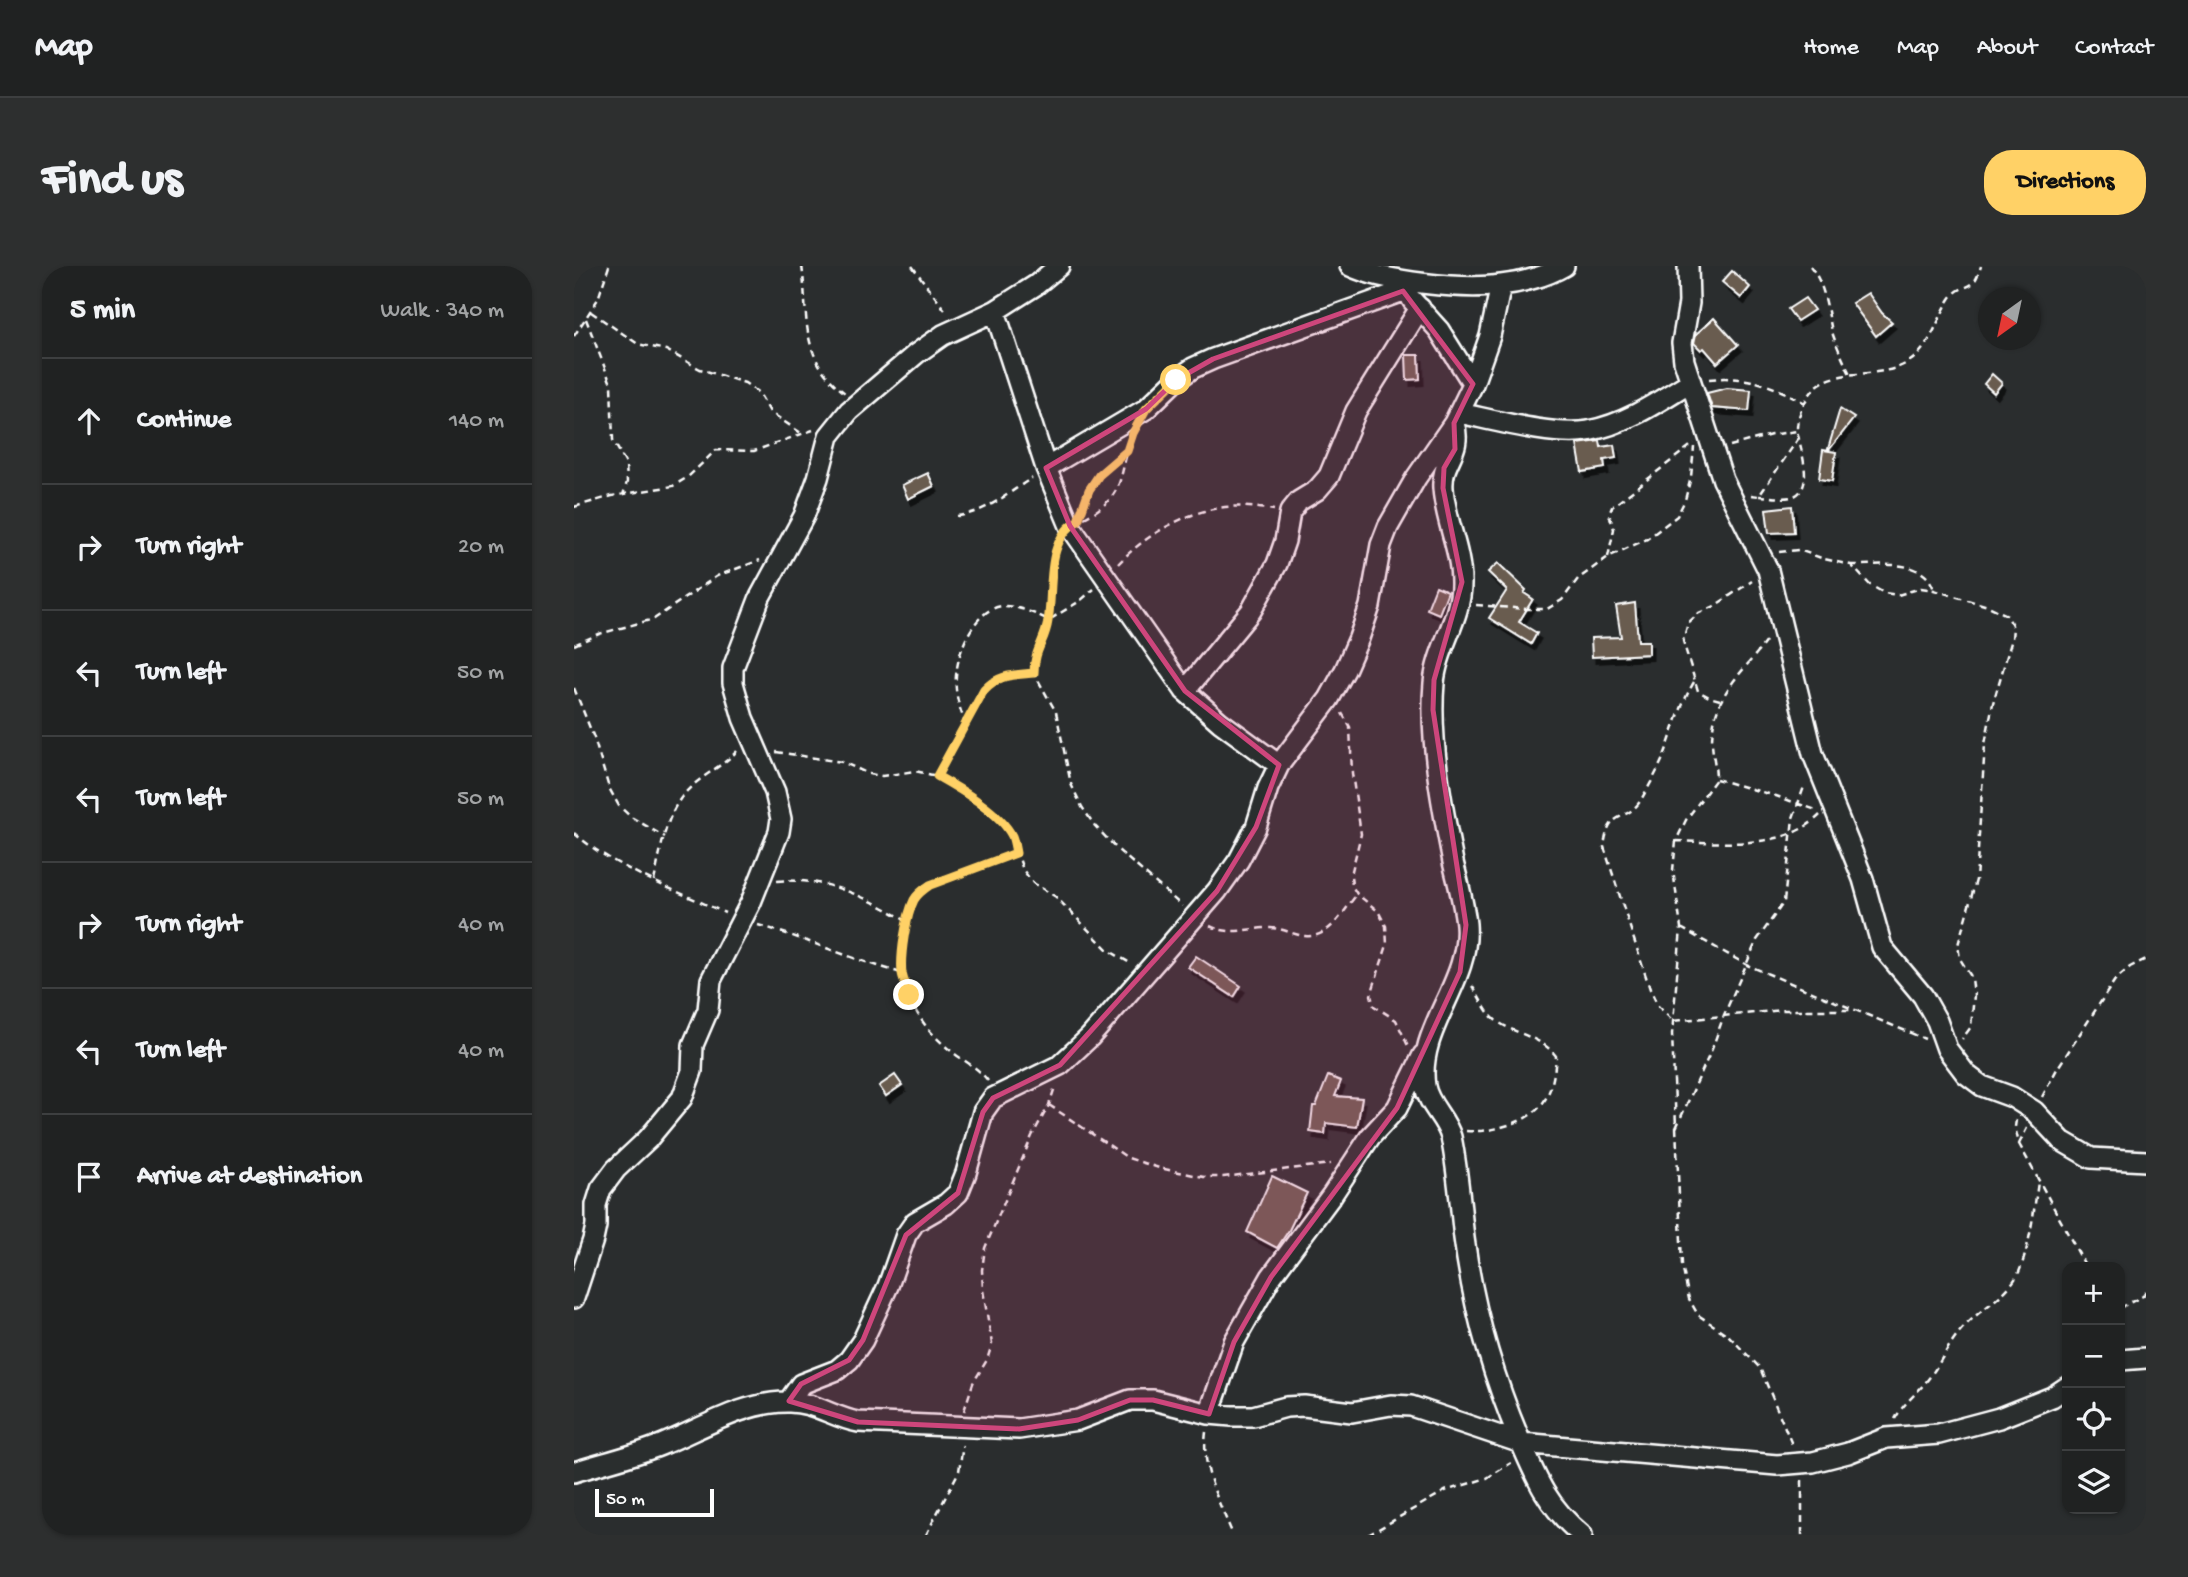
<!DOCTYPE html>
<html lang="en">
<head>
<meta charset="utf-8">
<style>
  body { margin:0; font-family:"Gochi Hand",sans-serif; background:#2d2f2f; color:#f1f3f6 }
  .controls { position:absolute; right:21px; bottom:21px; display:grid; overflow:hidden; border-radius:14px; box-shadow:0 2px 5px #0004 }
  .controls button { width:63px; height:63px; display:grid; place-items:center; padding:0; border:0; border-bottom:2px solid #3d3f40; background:#202222; color:#f1f3f6; font:35px sans-serif }
  .compass { position:absolute; left:1404px; top:21px; width:63px; height:63px; border-radius:50%; background:#202222; box-shadow:0 2px 5px #0004; rotate:213deg }
  .scale { position:absolute; left:21px; bottom:18px; width:119px; box-sizing:border-box; padding-left:7px; border:4px solid #fff; border-top:0; font-size:19px; line-height:24px; white-space:nowrap; color:#fff; -webkit-text-stroke:5px #2a2d2e; paint-order:stroke }
  .stop { position:absolute; width:21px; height:21px; margin:-16px; border:5px solid #ffd166; border-radius:50%; background:#fff }
  .stop.end { background:#ffd166; border-color:#fff; box-shadow:0 2px 7px #0008 }
  .list { margin:0; padding:0; list-style:none }
  h2 { display:flex; justify-content:space-between; align-items:center; height:91px; margin:0; padding:0 28px; font-size:30px }
  h2 small { font-size:23px; font-weight:400; color:#a2a4a5 }
  .list li { display:grid; grid-template-columns:46px 1fr auto; gap:21px; align-items:center; box-sizing:border-box; height:126px; padding:0 28px; border-top:2px solid #3d3f40 }
  .list b { display:block; font-size:26px; white-space:nowrap }
  .list em { font-size:23px; font-style:normal; color:#a2a4a5 }
  .icon { flex:none; width:38px; height:38px; fill:none; stroke:currentColor; stroke-width:2; stroke-linecap:round; stroke-linejoin:round }
  .map { position:relative; flex:none; width:1572px; height:1269px; overflow:hidden; border-radius:28px }
  header { display:flex; align-items:center; gap:42px; box-sizing:border-box; height:98px; padding:0 35px; background:#202222; border-bottom:2px solid #3d3f40 }
  header strong { font-size:33px }
  nav { display:flex; gap:38px; margin-inline-start:auto; font-size:24px }
  .intro { display:flex; align-items:center; justify-content:space-between; box-sizing:border-box; height:168px; padding:0 42px }
  h1 { margin:0; font-size:49px }
  .button { padding:18px 32px; border-radius:28px; background:#ffd166; color:#111; font-size:24px; font-weight:700 }
  main { display:flex; gap:42px; padding:0 42px }
  aside { flex:1; background:#202222; border-radius:28px; box-shadow:0 2px 5px #0004 }
  .map>svg:first-child { display:block }
  .building { fill:#695b50; stroke:#fff; stroke-width:2; filter:url(#shadow) }
  .lines { fill:none; stroke-linecap:round; stroke-linejoin:round }
  .minor-casing { stroke:#fff; stroke-width:24 }
  .path { stroke:#fff; stroke-width:2.5; stroke-dasharray:7 5; stroke-linecap:butt }
  .minor { stroke:#2a2d2e; stroke-width:19 }
  .route { stroke:#ffd166; stroke-width:9 }
  .marked { fill:#ce467c; fill-opacity:0.2; stroke:#ce467c; stroke-width:5; stroke-linejoin:round }
</style>
</head>
<body>
<header>
<strong>Map</strong>
<nav><a>Home</a><a>Map</a><a>About</a><a>Contact</a></nav>
</header>
<div class="intro"><h1>Find us</h1><a class="button">Directions</a></div>
<main>
<aside>
<h2>5 min<small>Walk · 340 m</small></h2>
<ul class="list">
<li><svg class="icon" aria-label="ahead" viewBox="0 0 24 24"><path d="M12 20V5M6 11l6-6 6 6"/></svg><div><b>Continue</b></div><em>140 m</em></li>
<li><svg class="icon" aria-label="right" viewBox="0 0 24 24"><path d="M7 20v-9h11M14 6l5 5-5 5"/></svg><div><b>Turn right</b></div><em>20 m</em></li>
<li><svg class="icon" aria-label="left" viewBox="0 0 24 24"><path d="M17 20v-9H6M10 6l-5 5 5 5"/></svg><div><b>Turn left</b></div><em>50 m</em></li>
<li><svg class="icon" aria-label="left" viewBox="0 0 24 24"><path d="M17 20v-9H6M10 6l-5 5 5 5"/></svg><div><b>Turn left</b></div><em>50 m</em></li>
<li><svg class="icon" aria-label="right" viewBox="0 0 24 24"><path d="M7 20v-9h11M14 6l5 5-5 5"/></svg><div><b>Turn right</b></div><em>40 m</em></li>
<li><svg class="icon" aria-label="left" viewBox="0 0 24 24"><path d="M17 20v-9H6M10 6l-5 5 5 5"/></svg><div><b>Turn left</b></div><em>40 m</em></li>
<li><svg class="icon" aria-label="arrive" viewBox="0 0 24 24"><path d="M6 21V4h12l-3 4 3 4H6"/></svg><div><b>Arrive at destination</b></div></li>
</ul>
</aside>
<div class="map">
<svg width="1572" height="1269" viewBox="0 0 1572 1269">
  <defs>
    <filter id="shadow"><feDropShadow dx="3.5" dy="6" stdDeviation="0" flood-color="#0009"/></filter>
  </defs>
  <rect width="100%" height="100%" fill="#2a2d2e"/>
  <filter id="ink" filterUnits="userSpaceOnUse"><feTurbulence type="fractalNoise" baseFrequency=".0143" numOctaves="2"/><feDisplacementMap in="SourceGraphic" scale="14" xChannelSelector="R" yChannelSelector="G"/><feConvolveMatrix kernelMatrix="1 2 1 2 8 2 1 2 1" color-interpolation-filters="sRGB"/></filter>
  <g filter="url(#ink)">
    <path class="building" d="M1158,5l18,16 -9,11 -19,-16z
      M1294,27l14,20 10,9 -16,14 -24,-33z
      M1231,32l9,12 -17,11 -9,-12z
      M1140,52l24,27 -21,18 -13,-15 -3,2 -7,-7 2,-9z
      M832,89h13l1,24 -13,1z
      M1418,108l10,9 -8,10 -10,-9z
      M1153,122l24,2 -2,21 -37,-3 -5,-15z
      M1266,143l14,9 -25,32 -1,-1z
      M1026,175l1,6 13,-2 2,13 -12,2 1,8 -23,4 -5,-28z
      M1249,184l13,2 -4,29 -13,-2z
      M354,207l6,13 -26,13 -6,-14z
      M1218,240l2,26 -25,1 -3,-24z
      M924,297l28,27 -2,3 9,6 -14,23 18,11 -6,11 -42,-26 18,-28 -19,-18z
      M862,320l12,5 -9,23 -12,-5z
      M1061,337l3,38h11v13l-57,3 -1,-19 30,-1 -5,-31z
      M622,690l45,30 -7,11 -46,-30z
      M321,809l7,10 -16,11 -7,-10z
      M754,810l13,5 -6,15 27,2 -5,29 -31,-4 -1,11 -15,-2 3,-26h3z
      M698,910l35,17 -18,37 -12,18 -30,-16z"/>
    <g class="lines">
      <g class="minor-casing">
        <path id="minor" d="M776,0c33,16 114,24 151,19 20,-2 46,-9 63,-19
          M1114,0l1,37 -7,40 2,18 39,119 45,90 45,184 50,125 19,68 41,49 14,25 10,28 19,25 16,12 30,11 22,14 28,30 29,17 55,3
          M838,34l27,30 34,54
          M421,45l51,157 24,58 115,165 35,31 59,43
          M885,147c34,7 96,24 129,18 38,-7 70,-29 102,-49
          M880,157c9,30 -13,37 -11,65 2,32 18,62 18,94 1,35 -24,66 -27,101 -5,56 8,123 19,179 5,20 11,42 13,62 5,59 -50,104 -41,162 3,19 21,32 26,51 7,33 9,67 13,101 9,69 28,136 55,200 17,40 28,68 63,97
          M472,202l100,-59 30,-29 17,-12 20,-9 190,-68
          M611,425l66,-80 26,-47 8,-23 5,-29 9,-11 18,-11 12,-14 27,-65 64,-103
          M0,1032l19,-58 3,-14v-21l5,-16 15,-20 32,-30 34,-41 10,-27 1,-26 15,-35 3,-30 40,-78 28,-70 2,-13 -6,-27 -32,-74 -10,-35v-15l27,-71 44,-81 14,-38 11,-42 20,-25 67,-57 27,-19 52,-24 41,-26 23,-19
          M1546,1094l26,-2
          M215,1135l12,-17 36,-14 12,-10 14,-20 25,-54 18,-51 9,-13 31,-18 12,-11 8,-20 17,-61 10,-14 67,-33 30,-28 127,-146 22,-31 17,-33 12,-39 11,-23 50,-66 16,-29 14,-32 11,-32 11,-61 7,-18 28,-49 38,-55 19,-39 17,-48 11,-51
          M635,1148l25,-72 37,-65 61,-82 38,-58 27,-29 26,-53
          M0,1206c29,-9 59,-16 87,-27 40,-16 82,-43 126,-43 26,-1 47,16 71,20l161,7 59,-9 52,-20h23l56,14 23,2h21l33,-9 18,-1 48,6 39,-7 20,1 110,37 256,22 36,-3 35,-9 38,-15 53,-4 60,-16 53,-21 15,-10"/>
      </g>
      <path class="path" d="M228,0c7,51 -4,91 43,127
        M338,0l36,48
        M1236,0c16,19 17,46 23,69 5,14 11,27 18,41
        M17,46l47,32 28,6 34,19 45,14 14,10 11,19 31,21
        M12,53l25,65 2,56 13,24 1,18 -4,13
        M0,70l24,-37 11,-33
        M1135,113c37,-4 64,6 96,24
        M1156,180l41,-11 26,-4
        M1177,229l8,1 39,-57
        M1185,230c9,0 22,3 32,1 26,-6 8,-51 6,-68 0,-14 10,-34 20,-43 24,-19 66,-6 93,-25 21,-14 27,-42 40,-62 14,-20 22,-2 31,-33
        M0,241l38,-11 61,-10 15,-9 28,-27 38,1 59,-21
        M508,242l17,-33 28,-24
        M383,250c29,-3 51,-23 75,-38
        M510,252c42,-22 34,-40 47,-79
        M486,276l-6,16 -5,62 -15,38v15l22,39 15,72 11,23 13,19 23,24 64,56
        M1205,286l20,-2 25,9 27,6 19,20 14,8 14,2 23,-7 13,2 54,16 19,9 6,12 -1,12 -19,64 -8,41 -9,136 -18,65 2,14 12,19 2,17 -3,32 -9,12
        M1034,291l6,-28 -5,-15 3,-7 82,-64
        M544,298c25,-27 64,-50 100,-56 18,-3 37,-1 56,2
        M1277,299c27,1 74,-8 83,25
        M902,339l50,4h21l15,-9 16,-21 30,-22 39,-18 30,-23 8,-16 6,-23 3,-30
        M1192,375c-25,35 -53,52 -54,100 0,12 4,25 4,38l-30,41 -10,21 -3,29 8,58 -9,106 10,231 7,34 9,16 30,20 32,33 33,79
        M0,379l25,-11 55,-15 63,-43 43,-16
        M1120,416c-13,22 -19,43 -27,66 -6,17 -16,35 -25,50 -15,27 -33,8 -38,49l46,142 8,17 15,15 110,-11h73
        M0,422l20,50 15,50 10,18 12,11 34,20
        M1146,434l-11,-3 -11,-6 -15,-50 5,-18 11,-10 14,-6 39,-26
        M768,447l8,14 2,46 9,61 -10,41 1,11 5,8 21,17 8,15 1,19 -16,50 3,11 22,14 13,28
        M392,460c-4,-12 -9,-24 -10,-37 -3,-28 15,-79 46,-83 15,-1 33,8 47,14l31,-19 14,-12
        M202,486l66,10 27,12 13,2 33,-5 22,5 18,10 46,35 11,16 11,33 10,13 23,14 52,53 22,13
        M363,510l47,-86c14,-16 31,-15 50,-17
        M1142,513l60,17 40,14
        M0,567c41,36 102,57 151,80
        M1102,575c46,1 108,10 144,-26
        M80,615c7,-30 11,-70 35,-92 15,-15 34,-23 48,-38
        M203,615c48,-4 91,16 131,41
        M184,659c49,14 95,35 144,48
        M636,660c21,10 37,2 58,2 13,-1 25,7 37,8 25,3 39,-26 52,-42
        M1107,662l66,37 178,74
        M414,815c-10,-14 -25,-20 -38,-31 -38,-31 -52,-65 -45,-114 4,-22 7,-38 25,-51l85,-32
        M1468,831l15,-28 58,-89 15,-13 16,-8
        M475,839l79,53 31,10 45,9h19l108,-13
        M1442,854l-1,7 4,17 67,123
        M1102,862l36,-79 12,-34 33,-75 27,-38 9,-84 12,-34
        M892,865c13,1 26,-1 39,-5 38,-11 48,-30 51,-70 -15,-19 -38,-21 -58,-34 -13,-9 -17,-24 -26,-36
        M1445,878l8,-16
        M1546,1042l23,-12 3,-4
        M390,1145l9,-28 14,-23 5,-16 -9,-54 -1,-20 3,-22 47,-112 17,-31 6,-18
        M1321,1153c9,-17 23,-26 34,-41 13,-17 21,-38 37,-53 17,-18 42,-30 53,-53 11,-26 15,-62 19,-90
        M632,1166c-5,38 13,69 27,103
        M352,1269l33,-64 4,-26
        M794,1269l77,-44 42,-13 24,-15
        M1228,1269v-55"/>
      <use href="#minor" class="minor"/>
    </g>
  </g>
  <g class="lines" filter="url(#ink)">
    <path class="route" d="M335,729c-2,-7 -6,-15 -7,-22 -2,-17 4,-57 12,-73 4,-7 10,-11 16,-15l86,-32c-1,-5 -2,-12 -4,-17 -12,-24 -52,-47 -75,-60l47,-86c14,-16 31,-15 50,-17 0,-24 11,-31 14,-52 6,-31 -4,-81 30,-100l11,-31 10,-15 28,-24 6,-18 13,-24 30,-29"/>
  </g>
  <path class="marked" d="M829,25l70,93 -19,39 1,26 -11,19 -1,20 19,94 -28,98 -1,30 33,215 -6,47 -63,136 -126,169 -37,65 -25,72 -56,-14h-23l-52,20 -59,9 -161,-7 -69,-21 12,-17 48,-24 14,-20 43,-105 52,-42 25,-81 10,-14 67,-33 157,-174 39,-64 23,-62 -94,-74 -115,-165 -24,-58 100,-59 30,-29 37,-21z"/>
</svg>
<div class="controls">
<button>+</button>
<button>−</button>
<button><svg class="icon" aria-label="locate" viewBox="0 0 24 24"><circle cx="12" cy="12" r="6"/><path d="M12 2v4M12 18v4M2 12h4M18 12h4"/></svg></button>
<button><svg class="icon" aria-label="layers" viewBox="0 0 24 24"><path d="M12 4l9 5-9 5-9-5zM3 14l9 5 9-5"/></svg></button>
</div>
<svg class="compass" viewBox="-18 -18 36 36"><path d="M0-13l5 13h-10z" fill="#e53935"/><path d="M0 13l5-13h-10z" fill="#a2a4a5"/></svg>
<div class="scale">50 m</div>
<div class="stop" style="left:602px;top:114px"></div>
<div class="stop end" style="left:335px;top:729px"></div>
</div>
</main>
</body>
</html>
